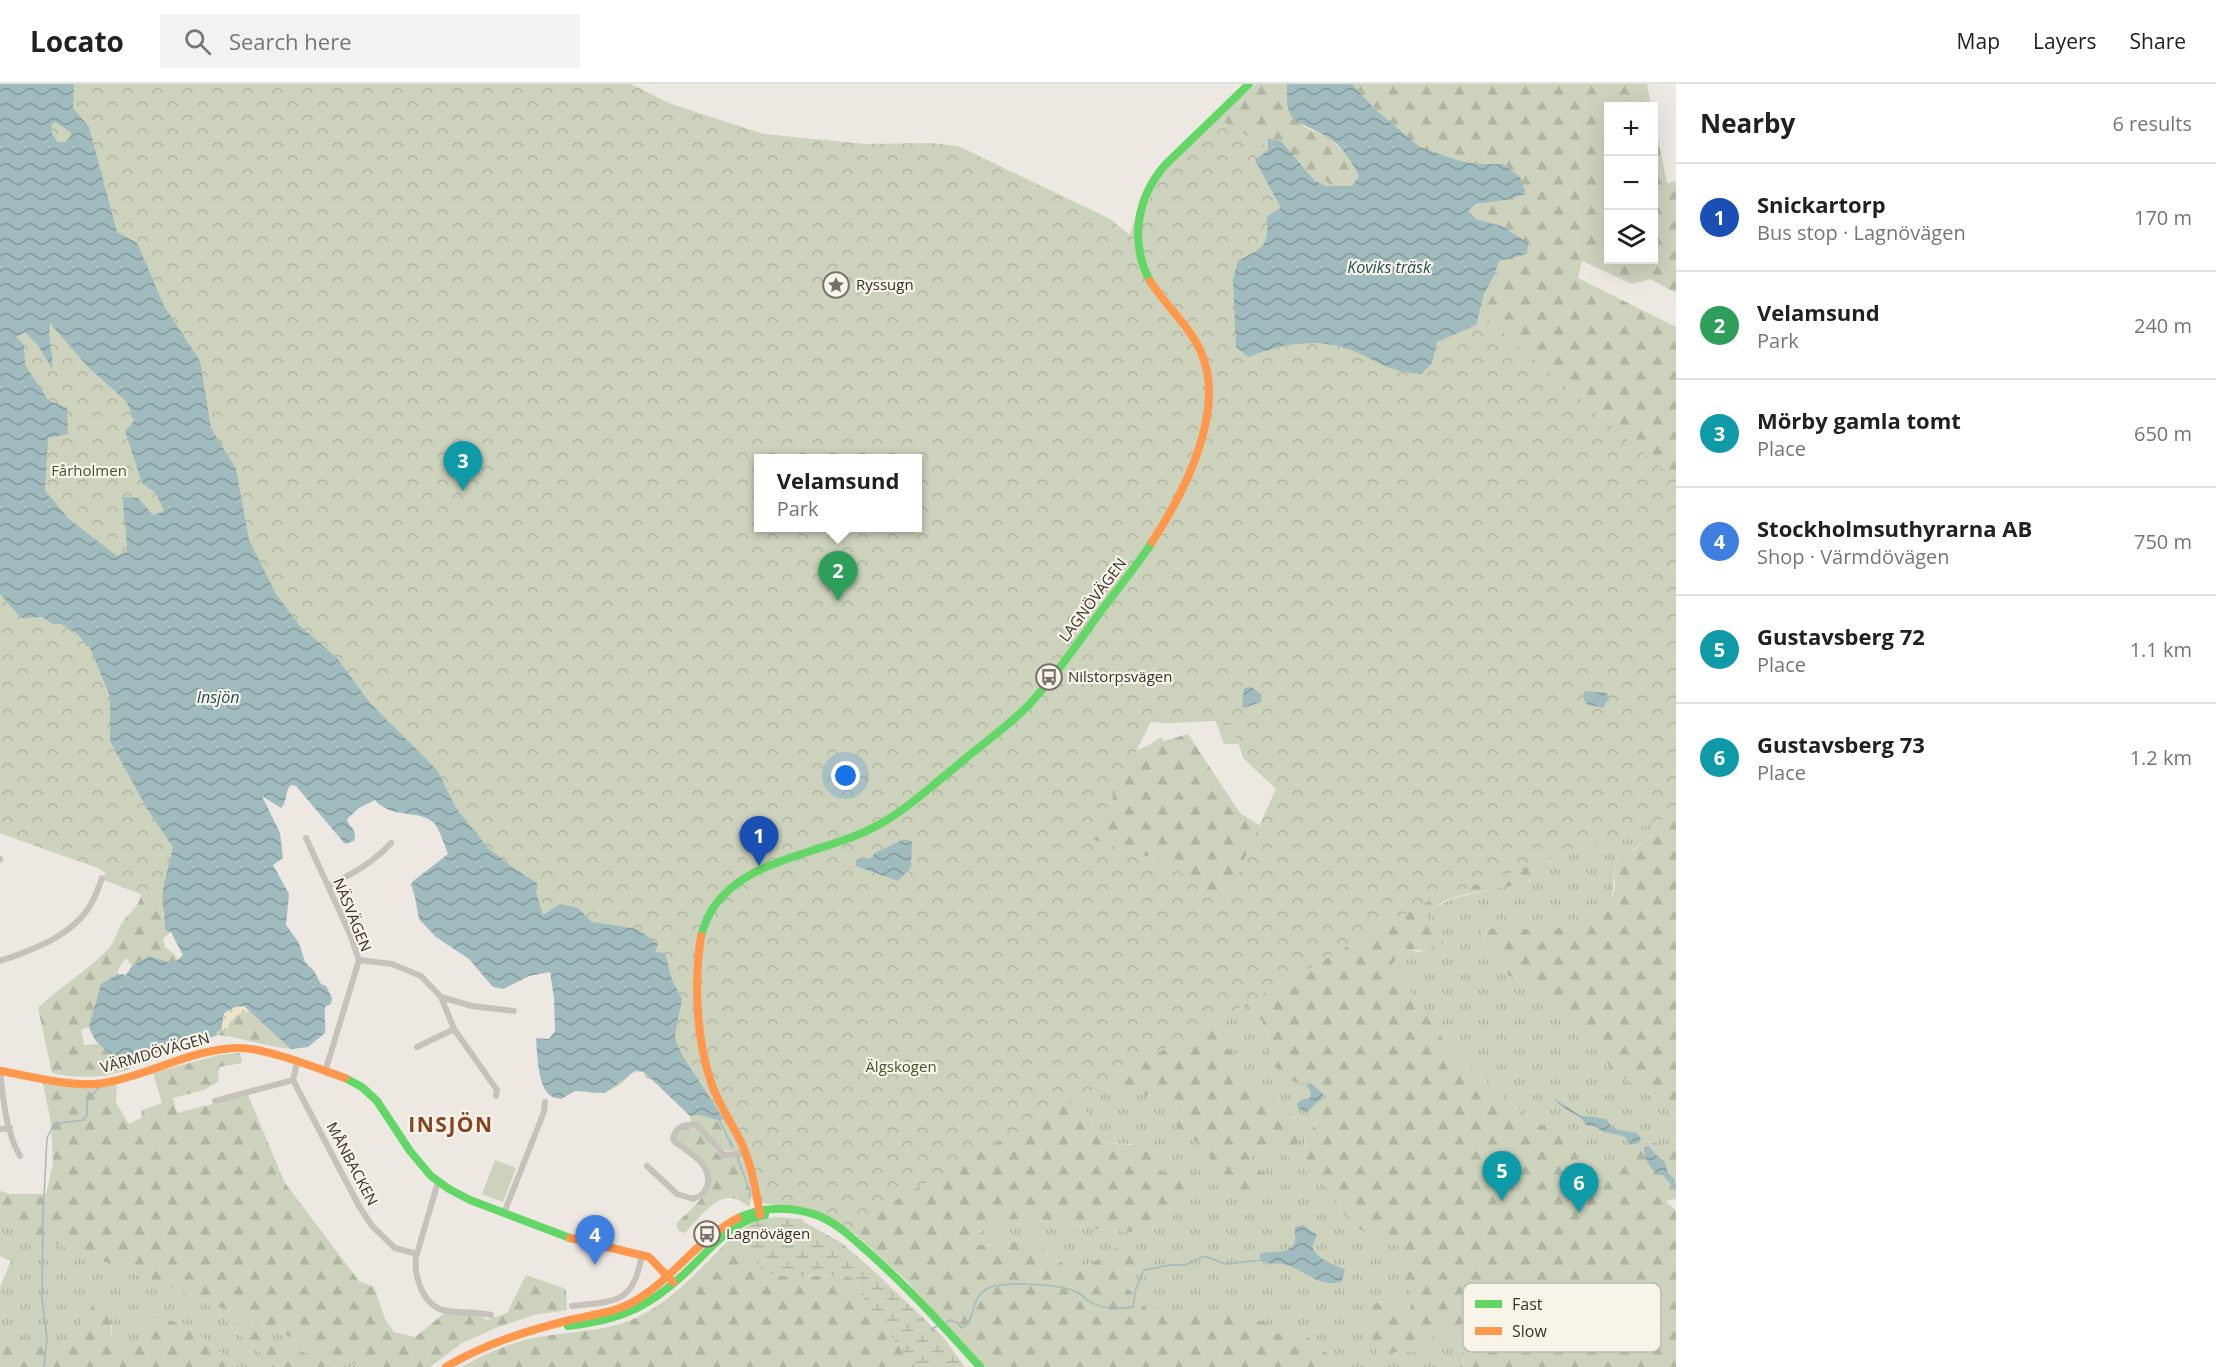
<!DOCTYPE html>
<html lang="en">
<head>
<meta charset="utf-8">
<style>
  body { margin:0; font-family:"Open Sans",sans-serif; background:#f2f2f2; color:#202124 }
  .controls { position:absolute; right:18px; top:18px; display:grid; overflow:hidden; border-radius:0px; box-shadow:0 6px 24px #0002 }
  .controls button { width:54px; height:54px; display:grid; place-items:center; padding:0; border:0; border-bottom:2px solid #e0e0e0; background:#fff; color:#202124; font:30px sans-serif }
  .you { position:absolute; left:846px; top:692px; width:21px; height:21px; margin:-15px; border:4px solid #fff; border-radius:50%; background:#1a73e8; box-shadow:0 0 0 9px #1a73e833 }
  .badge { display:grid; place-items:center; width:39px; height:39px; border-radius:50%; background:#d93025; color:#fff; font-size:20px; font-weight:700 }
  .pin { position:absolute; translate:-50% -50px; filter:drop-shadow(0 2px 3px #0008) }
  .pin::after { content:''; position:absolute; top:32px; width:21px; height:18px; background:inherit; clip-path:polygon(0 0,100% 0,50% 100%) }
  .popup { position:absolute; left:754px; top:370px; width:168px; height:78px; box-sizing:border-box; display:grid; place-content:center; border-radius:0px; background:#fff; filter:drop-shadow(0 2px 4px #0005); font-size:20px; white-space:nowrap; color:#757577 }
  .popup b { font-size:22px; color:#202124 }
  .popup::after { content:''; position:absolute; left:50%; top:100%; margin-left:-12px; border:12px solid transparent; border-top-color:#fff }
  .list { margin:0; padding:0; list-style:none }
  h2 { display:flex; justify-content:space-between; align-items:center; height:78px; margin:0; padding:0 24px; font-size:26px }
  h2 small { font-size:20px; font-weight:400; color:#757577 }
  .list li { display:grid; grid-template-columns:39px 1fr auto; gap:18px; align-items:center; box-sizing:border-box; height:108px; padding:0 24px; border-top:2px solid #e0e0e0 }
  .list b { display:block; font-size:22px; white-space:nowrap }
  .list p { margin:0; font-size:20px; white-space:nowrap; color:#757577 }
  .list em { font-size:20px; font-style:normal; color:#757577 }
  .icon { flex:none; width:33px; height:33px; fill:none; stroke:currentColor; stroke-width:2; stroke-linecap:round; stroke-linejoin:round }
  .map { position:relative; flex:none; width:1676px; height:1283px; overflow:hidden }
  header { display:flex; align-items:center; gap:36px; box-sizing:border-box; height:84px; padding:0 30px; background:#fff; border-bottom:2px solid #e0e0e0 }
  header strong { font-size:28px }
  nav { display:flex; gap:33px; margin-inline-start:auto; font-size:21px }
  .search { width:420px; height:54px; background:#f2f2f2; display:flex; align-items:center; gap:15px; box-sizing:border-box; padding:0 21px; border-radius:0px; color:#757577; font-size:22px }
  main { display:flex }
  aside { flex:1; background:#fff }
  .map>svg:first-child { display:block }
  .grass { fill:url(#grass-tufts) }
  .forest { fill:url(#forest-firs) }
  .wetland { fill:url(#wetland-marsh) }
  .sand { fill:url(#sand-dots) }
  .park { fill:url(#park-crowns); fill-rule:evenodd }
  .pitch { fill:#ccd2bc }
  .water { fill:url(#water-waves); fill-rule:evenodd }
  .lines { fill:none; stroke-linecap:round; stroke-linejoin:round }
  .stream { stroke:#9fbbbe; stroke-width:1.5 }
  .street { stroke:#c6c1bb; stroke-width:6 }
  .fast { stroke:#63d668; stroke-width:8 }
  .slow { stroke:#ff974d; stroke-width:8 }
  .labels { text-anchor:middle; stroke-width:4.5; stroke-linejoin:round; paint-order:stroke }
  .poi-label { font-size:15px; fill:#372f29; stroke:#f9f4e9; text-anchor:start }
  .park-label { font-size:15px; fill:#42552d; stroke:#f9f4e9 }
  .street-label { font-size:15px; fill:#372f29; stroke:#f9f4e9 }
  .water-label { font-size:16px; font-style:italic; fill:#1f4e57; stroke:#f9f4e9 }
  .district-label { font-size:21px; font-weight:bold; letter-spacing:1.5px; fill:#844524; stroke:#f9f4e9 }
  .key { fill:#f9f4e9; stroke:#bfb9af; stroke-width:1.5 }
  .key-label { font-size:16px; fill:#372f29 }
</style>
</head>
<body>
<header>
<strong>Locato</strong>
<div class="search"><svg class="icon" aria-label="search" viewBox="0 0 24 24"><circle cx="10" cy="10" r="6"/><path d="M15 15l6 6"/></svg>Search here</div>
<nav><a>Map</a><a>Layers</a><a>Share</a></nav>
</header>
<main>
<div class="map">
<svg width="1676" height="1283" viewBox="0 0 1676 1283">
  <defs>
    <pattern id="grass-tufts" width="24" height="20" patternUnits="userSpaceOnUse" patternTransform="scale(1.5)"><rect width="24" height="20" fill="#ccd2bc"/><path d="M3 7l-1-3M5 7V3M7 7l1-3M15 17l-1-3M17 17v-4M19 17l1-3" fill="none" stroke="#b0b5a2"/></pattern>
    <pattern id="forest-firs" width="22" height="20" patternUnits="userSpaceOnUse" patternTransform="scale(1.5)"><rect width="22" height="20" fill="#ccd2bc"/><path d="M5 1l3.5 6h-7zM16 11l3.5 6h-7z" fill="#b0b5a2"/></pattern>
    <pattern id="wetland-marsh" width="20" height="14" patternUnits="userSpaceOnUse" patternTransform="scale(1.5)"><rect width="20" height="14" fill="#ccd2bc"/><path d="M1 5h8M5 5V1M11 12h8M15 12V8" fill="none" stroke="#b0b5a2"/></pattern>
    <pattern id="sand-dots" width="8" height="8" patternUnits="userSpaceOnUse" patternTransform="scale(1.5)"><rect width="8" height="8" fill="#ece4c9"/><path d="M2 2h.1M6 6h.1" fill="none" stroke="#cbc4ad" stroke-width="1.8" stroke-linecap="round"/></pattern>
    <pattern id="park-crowns" width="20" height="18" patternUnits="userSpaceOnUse" patternTransform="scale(1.5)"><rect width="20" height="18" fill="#ccd2bc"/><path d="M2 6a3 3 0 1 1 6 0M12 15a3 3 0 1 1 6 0" fill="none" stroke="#b0b5a2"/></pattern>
    <pattern id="water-waves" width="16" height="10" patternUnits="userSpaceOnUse" patternTransform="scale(1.5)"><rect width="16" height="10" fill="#9fbbbe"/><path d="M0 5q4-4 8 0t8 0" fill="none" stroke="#82989a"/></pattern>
  </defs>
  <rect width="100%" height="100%" fill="#ede9e2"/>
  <path class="grass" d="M1652,734l8,14c-11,4 -14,9 -23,15 -7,6 -18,6 -21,16 -6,17 3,36 -14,47 -20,14 -47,21 -71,21 -18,0 -33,-4 -51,-1l13,25 15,20 77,47 27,49 48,29 16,18v30l-24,-6 -35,13 -4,14 -34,-6 -22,-35 -18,-4 -19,-13 -71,-63 -57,-83 10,-17 17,4 27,-11 -23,-27 28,-15 81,-19 -215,-26z
    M1211,872l50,63 12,26 39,36 9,6 6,9c-8,13 -9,24 -16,35l-7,1 2,39 16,10 29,43 17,10 33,12 2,22 8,21v23l-22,-10 -16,1 -9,12 22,42 9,-5h23l29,-29 15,17 2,27h-126l-18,-22 -133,-33 -39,-2 -22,-24 1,-16 14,-3 -26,-18 -20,12 -22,10 -33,-25 -20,-6 -17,4 -29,1 -6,-7 36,-18 27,-1 67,10 33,3 22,-7 19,-15 6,-40 -16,2 -30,-28 -30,-1 -15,-31 -15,-9 -6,-14 19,-4 36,7 51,6 6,10v20l23,17 15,22 35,-7 2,-14 21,-1 20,17 -25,-68 -30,-13 -1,-23 -17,-16 -8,-20z
    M0,1138l181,69 181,76h-24l-111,-46 5,7 45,39h-39l-49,-40 -42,-16 -4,21 -7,13c-11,3 -17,2 -25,-4l1,-16 -16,-23 -15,22 -5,14 -23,10c-16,-8 -36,-11 -53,-8v-53l11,-26 -11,-5z"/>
  <path class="forest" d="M1256,0h31l-1,15 18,28 24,10 23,22 9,17 -8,10h-27l-57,-47 208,186 8,-31 10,-18 5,-15 17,-6 11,-12 -25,-17 -26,-7 -8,-9c16,-11 39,-9 58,-17l-23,-29h-25l-18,-3 -40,-14 -46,-39 -22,-24h295l4,22h-43v154h46v-141l13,64 9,-2v112l-26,-14 -18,5 -50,-23 -4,17 98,49v791l-16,-18 -48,-29 -28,-49 -76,-47 -15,-20 -13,-25c31,-5 61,5 92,-6 19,-6 40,-15 43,-37 0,-8 -2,-16 1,-23 3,-11 13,-11 21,-16 9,-7 12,-11 23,-16l-459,-699z
    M0,510l173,253 -10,67 3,8 -1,8 5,2 -7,7 2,8 10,8 3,6 -12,2 -14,-7 -20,10 -6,-8 -8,11v5l-17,10 -12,43 -8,3 3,15 15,-1 28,26c-25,8 -49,9 -75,3l-14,-65c23,-23 49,-36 71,-60 7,-7 8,-20 15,-28 8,-10 15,-13 17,-26l-37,-14 2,-7 -8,-5 -98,-35z
    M1174,593l389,172c-17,42 -74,37 -111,49 -10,3 -19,11 -28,16l22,27c-16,9 -26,11 -44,7l-10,17 57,83 71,63 19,13 18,4 14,12 8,23 34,6 4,-14 7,-8 28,-5 24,6v51l-11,2 11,9v157h-212l-2,-27 -15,-17 -29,29h-23l-9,5 -8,-1 -14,-41 9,-12 16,-1 22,9v-21l-13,-11 5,-11 -2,-22 -33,-12 -17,-10 -29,-43 -16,-10 -2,-39 7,-1 5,-8 1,-10 10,-17 -6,-9 -9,-6c-17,9 -33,-10 -44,-22l5,-14 -12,-26h-7l-15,-27 -26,30 8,20 18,16v23l30,13 27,24 3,43 -5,1 -20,-17 -21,1 -2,14 22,24 -10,9 -15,3 -32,-29 -15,-22 -23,-17v-20l-6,-10 -51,-6 -36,-7 -18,4 5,14 15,9 15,31 47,3 13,26 16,-2 17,4v15l-23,21 -19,15 -22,7 -33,-3 -67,-10 -27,1 -36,18 6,7 29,-1 17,-4 20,6 33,25 22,-10 20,-13 17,7 10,12 -15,3 -1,16 22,24 94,4 24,9 7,11 26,-2 21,13 18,22h-356l-75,-86 -52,-47 -20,-13 -27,-13 -36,-4 292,-335 64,-115 21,-9 12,-8 3,4 24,-7 52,79 22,14 40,-17 -63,-66h-15l-10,-27z
    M244,922l47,43c-26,-2 -49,-12 -74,-14l-1,-3 6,-10z
    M240,969l2,10 -23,4 -1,15 -14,8 -31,8 4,15 71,-18 37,88 74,98 15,6 11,32 9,13 21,5 30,-24 35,2 7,5 20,-7 19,-38 40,14 1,21 -33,5 -36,12 -36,16 -32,24h-68l-181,-76 -181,-69v-31l10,3h36l7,-30 -2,-41 -8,-40 42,4 32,-3 -1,19 13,21 12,-6 1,-8 20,-7 -9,-30 66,-18z
    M700,1031l20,6 3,-3 13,33c-23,6 -24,-26 -45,-29l-1,-6z
    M692,1042c15,6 21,28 31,31 4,1 11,-1 15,-1l15,37 -4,14c-4,-3 -9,-7 -13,-8 -20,-7 -39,22 -51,34l-6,-2 -3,-7c13,-14 38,-31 34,-51l-32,-31 -2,-5 5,-8z
    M737,1148l4,9 62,35 35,-1 15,3 17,31 45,58h-453c20,-12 44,-22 67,-28 30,-7 61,-6 91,-15 47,-14 83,-59 117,-92z
    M95,1218l9,1 7,11v27c8,6 15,7 25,4l7,-13 3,-21 43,16 49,40h-238v-27c19,-4 35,-1 53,8l23,-10 5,-14z
    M226,1236l112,47h-61l-45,-39z"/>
  <path class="wetland" d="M776,1133l26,2 2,3 38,21 32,28 69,66 22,30h-50l-45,-58 -17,-31c-11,-2 -22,-3 -33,-3 -14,0 -33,4 -47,-1 -17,-6 -30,-26 -36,-42l21,-12z"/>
  <path class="sand" d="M244,922l7,6c-14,0 -19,5 -24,18h-6l3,-17 11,-6z"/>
  <path class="park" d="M0,0h631l40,20 93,30 101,10 66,-1 27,3 152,73 20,16 10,-35 72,-85 114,66 350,300v334l-245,85 -527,295 -48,32 -1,7 -20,-13 -27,-13 -54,-6 -30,-79 -44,-51 -26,8 -8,-2 -3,-6 -7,-2 -5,1c-5,15 -27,24 -42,22l-1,-15 -28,-113 -139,-51 -11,-30 26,-16 28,-10 -26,-44 -146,-47 -45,25 7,65 37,192 -47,-43 -9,1 -11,6 -3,17 -5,2 1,3 -19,7 -30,4 -41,24c-10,-12 -35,-27 -38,-43 -1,-13 8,-31 12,-43l17,-10 8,1 6,-9 18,-10c14,4 22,12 33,-1l-12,-23 -6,-2 -2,-39 -22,3 -37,-14 2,-7 -8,-5 -98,-35zM758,374h160v70h-160zM1215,637l18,3 10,34 33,31 -53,117 -46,-36 -27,-13 -59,-18 60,-117 19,1z"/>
  <path class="pitch" d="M495,1076l21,8 -13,34 -21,-8z"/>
  <path class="water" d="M0,0h74l-1,24 16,19 28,105 20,11 27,63 36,55 11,67 25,41 13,71 27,54 24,32 37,32 33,45 67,67 19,38 32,40 28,22 21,13 -1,9 7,23 17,-11 18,4 14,14 45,7 21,15 -3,8 10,1 7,27 10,19 -7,35 1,8 6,13 41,63 -3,3 -20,-6 -10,1 -46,-44 -9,-1 -30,22 -30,-2 -14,8c-3,-1 -7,-1 -10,-3 -13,-8 -14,-43 -15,-58l13,1 6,-8 -1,-33 -4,-26 -21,4 -26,13 -10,-2 -24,-28 -33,-22 -17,-18 -7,-37 36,-28c-2,-6 -9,-25 -13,-30 -14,-15 -45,-5 -60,-24l-16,8 -12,11c2,11 11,8 7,22l-9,3 -49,-58 -5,-1c-6,5 -3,15 -10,23l-19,-12 18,37 3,25 -10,7 16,29 -3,31 13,18 6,19 9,9 7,13 5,2 6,12 -1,6 -6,3c-1,9 1,16 0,26l-17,14 -17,2 -47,-43 -9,1 -11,6 -3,17 -5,2 1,3 -19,7 -30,4 -41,24 -31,-29 -7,-14 12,-43 17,-10 8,1 6,-9 18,-10c14,4 22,12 33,-1l-12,-23 -6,-2c1,-12 -4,-25 -2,-39 2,-14 7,-29 10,-44l-25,-37 -38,-69v-45l-20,-48 -14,-15 -15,-9h-8l-11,-7 -21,1 -21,-24zM55,38l16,10v4l-6,6h-7l-6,-8 -1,-9zM50,239l39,45 38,34 7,19 -9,10 17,52 14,10 8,18 -11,4 -15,-17 -15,-1c0,19 4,36 4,54l-10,5 -48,-37 -24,-28 3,-53 20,-4 -1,-26 -19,-8 -23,-35 -1,-20 -8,-8 9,-5 13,13 14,24c2,-16 -5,-31 -2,-46z
    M1287,0h65l22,24 46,39 40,14 18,3h25l17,13 6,17 -21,6 -28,4 -9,6 8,9 26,7 26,17 -1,11 -28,7 -5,15 -10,18 -8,31 -39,17 -5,21 -11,11c-9,-1 -19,-2 -27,-5 -15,-4 -28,-14 -43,-19 -36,-13 -69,-6 -103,7l-12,-10 -3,-68 5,-18c26,-15 31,-13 29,-45l14,-8 -26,-48 13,-10v-11l13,2 33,39 11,6h27l7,-10c-7,-15 -18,-31 -32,-39 -29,-18 -43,-11 -40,-53z
    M1251,603l11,8 -1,7 -17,6 -2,-3 2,-17z
    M1585,607l21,2 2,2v4l-5,9 -17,-4 -3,-8z
    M902,756h6l4,2 -1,25 -13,14 -42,-15v-6l15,-2 4,-5z
    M1309,1000h3l11,10v3l-15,14 -4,1 -6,-4 -1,-4 4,-4 9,-2 1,-6 -4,-6z
    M1555,1015l24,16 27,4 6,8 7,3 18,3 4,5 -2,5 -8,2 -7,-9 -20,-4 -9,-6 -9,-1c-6,-13 -25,-14 -31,-26z
    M1649,1062l6,8 10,8 3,11 7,6v7h-3l-9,-11h-5c-9,-9 -14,-15 -14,-28z
    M1303,1141l14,10 -5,12c4,11 23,19 33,22l-3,12c-22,8 -35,-10 -55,-16 -10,-4 -20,2 -27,-7v-4c11,-5 31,3 35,-13 1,-5 -1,-9 0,-14z"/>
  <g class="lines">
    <path class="stream" d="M105,991l10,-18
      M720,1037l13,28
      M737,1073l13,35 -1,6
      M946,1238l4,-2 8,3 3,5c17,-7 7,-31 28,-40 17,-7 71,-4 88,4 4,1 6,6 10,8 13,9 32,9 46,7l3,-18 8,-19 26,-5h15l17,-8h5l18,7 37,-4
      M932,1245l5,-3
      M44,1283l3,-29 -5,-40 1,-83 4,-77 7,-14 29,-4 4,-5v-13l12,-15"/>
    <path class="street" d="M306,754l44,96 9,26 -34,112
      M0,776v-1
      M328,802c24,-12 45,-23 63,-43
      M359,876l33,4 29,12 20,21 13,32 43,61 -1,6
      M0,877c32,-11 73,-25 91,-57 5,-8 8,-18 11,-26
      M441,913l31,9 42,5
      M417,963l37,-18
      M297,979l-4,17 66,126 13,20 23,22 22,6
      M0,987c3,27 6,61 20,85
      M215,1017l78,-21
      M0,1045l10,-1
      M647,1082l30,28 16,5c7,-2 12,-6 14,-13 7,-20 -18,-34 -32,-44l-2,-3c2,-12 13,-16 24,-14l27,30h8l13,-4
      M438,1098l-22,75c-2,19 6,46 26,53 15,4 33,1 49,5
      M504,1129l40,-101 1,-10
      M572,1222c44,-5 62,-2 70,-52"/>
    <path class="fast" d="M1150,197c-21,-39 -13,-85 16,-117l83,-80
      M701,852c20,-80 119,-77 179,-112 27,-15 49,-36 73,-55 24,-21 50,-39 73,-61 28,-30 51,-64 75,-97 17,-23 36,-45 51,-69
      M345,994l17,9 15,14 33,50 21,25 18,13 21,11 100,38
      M738,1134c25,-12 55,-12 81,-2 19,8 33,22 48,35 41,36 77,76 113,116
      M568,1242c51,-6 78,-17 116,-52 26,-24 45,-52 81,-59"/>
    <path class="slow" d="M1150,197c15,24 39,44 51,71 26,58 -17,141 -49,190
      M701,852c-7,46 -5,102 10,146 7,22 21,41 31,62 10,23 14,47 18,71
      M0,987c31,5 73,17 104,12 47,-8 89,-35 136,-35 26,0 79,21 105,30
      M570,1154l79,19 24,25
      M446,1283c38,-23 80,-36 124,-47 20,-5 42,-7 61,-17 41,-22 66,-64 107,-85"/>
  </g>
  <defs>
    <g id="sight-ring" transform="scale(1.35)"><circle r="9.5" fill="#f9f4e9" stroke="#77706a" stroke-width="1.5"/><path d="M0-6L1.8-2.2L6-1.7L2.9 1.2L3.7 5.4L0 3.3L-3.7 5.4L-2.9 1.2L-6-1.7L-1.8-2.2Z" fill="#77706a"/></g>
    <g id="bus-ring" transform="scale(1.35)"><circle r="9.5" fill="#f9f4e9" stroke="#77706a" stroke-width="1.5"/><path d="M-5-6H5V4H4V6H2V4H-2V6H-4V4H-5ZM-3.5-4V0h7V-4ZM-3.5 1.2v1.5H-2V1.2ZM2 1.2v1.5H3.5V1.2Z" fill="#77706a"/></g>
  </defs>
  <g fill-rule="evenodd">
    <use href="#sight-ring" x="836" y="201"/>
    <use href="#bus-ring" x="1049" y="593"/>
    <use href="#bus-ring" x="707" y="1150"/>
  </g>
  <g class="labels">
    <g class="poi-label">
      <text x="856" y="206">Ryssugn</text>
      <text x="1068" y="598">Nilstorpsvägen</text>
      <text x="726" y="1155">Lagnövägen</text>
    </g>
    <g class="park-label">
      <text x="89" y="392">Fårholmen</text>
      <text x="901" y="988">Älgskogen</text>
    </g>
    <g class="street-label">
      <text transform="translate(1093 516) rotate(-53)" y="5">LAGNÖVÄGEN</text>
      <text transform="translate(352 831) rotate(68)" y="5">NÄSVÄGEN</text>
      <text transform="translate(155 969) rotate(-16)" y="5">VÄRMDÖVÄGEN</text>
      <text transform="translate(352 1080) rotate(62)" y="5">MÅNBACKEN</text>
    </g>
    <g class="water-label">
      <text x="1389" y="189">Koviks träsk</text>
      <text x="218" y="619">Insjön</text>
    </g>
    <g class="district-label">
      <text x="451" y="1048">INSJÖN</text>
    </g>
  </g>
  <rect x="1463" y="1199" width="198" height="69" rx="9" class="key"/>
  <rect x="1475" y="1216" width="27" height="8" fill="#63d668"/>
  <rect x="1475" y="1243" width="27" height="8" fill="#ff974d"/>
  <g class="key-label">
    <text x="1512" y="1226">Fast</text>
    <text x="1512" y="1253">Slow</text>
  </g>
</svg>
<div class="controls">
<button>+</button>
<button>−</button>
<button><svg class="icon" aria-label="layers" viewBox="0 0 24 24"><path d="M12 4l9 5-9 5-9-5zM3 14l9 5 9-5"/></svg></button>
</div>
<div class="you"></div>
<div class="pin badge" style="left:759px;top:782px;background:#1a4fb4">1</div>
<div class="pin badge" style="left:838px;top:517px;background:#2e9e5b">2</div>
<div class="popup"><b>Velamsund</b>Park</div>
<div class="pin badge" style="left:463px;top:407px;background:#0f9aa8">3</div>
<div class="pin badge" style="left:595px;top:1181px;background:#3f7fe0">4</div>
<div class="pin badge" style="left:1502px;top:1117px;background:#0f9aa8">5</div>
<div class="pin badge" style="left:1579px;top:1129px;background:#0f9aa8">6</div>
</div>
<aside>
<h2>Nearby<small>6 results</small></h2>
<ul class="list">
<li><span class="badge" style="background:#1a4fb4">1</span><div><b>Snickartorp</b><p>Bus stop · Lagnövägen</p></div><em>170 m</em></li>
<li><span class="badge" style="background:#2e9e5b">2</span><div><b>Velamsund</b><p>Park</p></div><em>240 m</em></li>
<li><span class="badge" style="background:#0f9aa8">3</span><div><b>Mörby gamla tomt</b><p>Place</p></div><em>650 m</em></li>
<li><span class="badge" style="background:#3f7fe0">4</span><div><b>Stockholmsuthyrarna AB</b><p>Shop · Värmdövägen</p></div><em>750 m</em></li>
<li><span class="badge" style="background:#0f9aa8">5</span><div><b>Gustavsberg 72</b><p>Place</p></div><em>1.1 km</em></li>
<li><span class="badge" style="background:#0f9aa8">6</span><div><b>Gustavsberg 73</b><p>Place</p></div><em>1.2 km</em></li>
</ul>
</aside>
</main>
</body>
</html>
